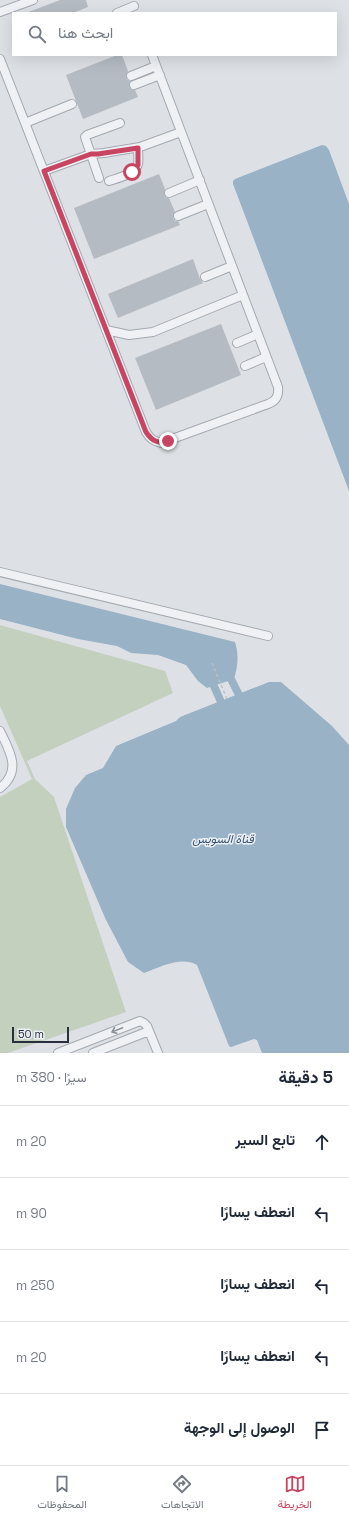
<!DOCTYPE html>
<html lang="ar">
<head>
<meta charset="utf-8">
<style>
  body { margin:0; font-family:"Space Grotesk",Vazirmatn,sans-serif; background:#f6f6f7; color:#1f2937; direction:rtl }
  .scale { position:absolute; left:12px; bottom:10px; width:57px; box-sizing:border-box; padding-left:4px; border:2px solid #27303c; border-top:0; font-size:11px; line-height:14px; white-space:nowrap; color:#27303c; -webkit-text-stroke:3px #ecf0f4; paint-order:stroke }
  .stop { position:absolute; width:12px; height:12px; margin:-9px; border:3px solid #c84562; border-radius:50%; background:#fff }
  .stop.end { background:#c84562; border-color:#fff; box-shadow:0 1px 4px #0008 }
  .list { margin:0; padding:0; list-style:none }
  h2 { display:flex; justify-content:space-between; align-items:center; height:52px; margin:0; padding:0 16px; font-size:17px }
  h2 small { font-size:13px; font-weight:400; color:#747a83 }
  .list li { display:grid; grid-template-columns:26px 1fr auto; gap:12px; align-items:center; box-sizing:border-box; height:72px; padding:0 16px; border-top:1px solid #e0e1e3 }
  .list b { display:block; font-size:15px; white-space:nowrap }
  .list em { font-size:13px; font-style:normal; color:#747a83 }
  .icon { flex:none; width:22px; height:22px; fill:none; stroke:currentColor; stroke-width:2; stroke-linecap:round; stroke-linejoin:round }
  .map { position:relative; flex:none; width:349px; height:1053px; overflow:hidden; direction:ltr }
  .search { position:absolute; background:#fff; box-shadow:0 4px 16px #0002; left:12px; right:12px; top:12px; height:44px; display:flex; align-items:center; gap:10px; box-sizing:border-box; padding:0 14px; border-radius:0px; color:#747a83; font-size:15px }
  .sheet { height:412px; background:#fff }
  nav { display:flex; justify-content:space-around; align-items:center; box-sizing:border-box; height:56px; border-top:1px solid #e0e1e3; background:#fff; font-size:11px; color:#747a83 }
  nav a { display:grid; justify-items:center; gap:2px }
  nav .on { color:#c84562 }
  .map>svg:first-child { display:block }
  .green { fill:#c4d0be }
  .water { fill:#99b2c5 }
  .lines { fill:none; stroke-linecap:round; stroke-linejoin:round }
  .canal { stroke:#99b2c5; stroke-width:8 }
  .building { fill:#b4bbc3 }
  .minor-casing { stroke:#a3a8b0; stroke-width:10 }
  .path { stroke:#bbbfc5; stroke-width:1.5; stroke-dasharray:3 3; stroke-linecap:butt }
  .minor { stroke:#eff1f5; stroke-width:8 }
  .oneway { stroke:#8b9098 }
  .route { stroke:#c84562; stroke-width:5 }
  .labels { text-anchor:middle; stroke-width:3; stroke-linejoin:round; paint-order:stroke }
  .water-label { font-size:12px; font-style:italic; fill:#33526e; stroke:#ecf0f4 }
</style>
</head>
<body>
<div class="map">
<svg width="349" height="1053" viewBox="0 0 349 1053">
  <rect width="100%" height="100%" fill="#dde1e6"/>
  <path class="green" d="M0,625l165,46 8,22 -146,68 8,18 19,18 72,215 -118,41h-8v-256l32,-18 -32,-73z"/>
  <path class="water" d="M322,145l4,1 3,4 20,54v287l-116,-307v-3l2,-2z
    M0,584l235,58c4,13 3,24 -1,37l-27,9 -9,-7 -12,-16 -28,-10 -27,-2 -14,-7 -39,-7 -78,-20z
    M269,682h12l51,44 17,19v308h-87l-5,-13 -3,-1 -23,8 -2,-1 -32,-81c-17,-9 -36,2 -53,8l-16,-11 -22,-42 -40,-93v-18l9,-21 11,-13 17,-7 13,-22 60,-25 4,-4z"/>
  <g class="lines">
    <path class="canal" d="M227,671l12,24
      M210,677l11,25"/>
  </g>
  <path class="building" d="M60,0h26l2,7 -15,6h-47z
    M117,55h5l6,16 -2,5 1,4 3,1 -1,6 2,2 4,1 3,7 -55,22 -17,-44z
    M159,174l6,15 -1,6 2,3h3l6,14 -2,6 2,3h3l2,4 -86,34 -20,-51z
    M193,259l7,20 3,4 -85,35 -10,-24z
    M221,324l20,51 -85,35 -21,-52z"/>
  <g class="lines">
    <g class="minor-casing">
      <path id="minor" d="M0,12l33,-12
        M117,13l17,-7
        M0,59l146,373c4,7 8,9 15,11l107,-39c8,-3 11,-8 10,-17l-126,-332
        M131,76l25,-10
        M134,85l26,-10
        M25,123l47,-19
        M44,171l47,-17 13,-1 36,-6 41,-15
        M99,178l-14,-41 2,-2 33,-12
        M109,181c9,-3 27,-7 29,-17 1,-5 0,-11 0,-16
        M169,193l31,-13
        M178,216l30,-12
        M205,277l27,-11
        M106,330l23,5 24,-3 90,-37
        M237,343l21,-9
        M245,366l21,-9
        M0,572l268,64
        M0,731c10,20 22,40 0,57
        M58,1053l82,-32 4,2 3,3 11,27
        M93,1053l56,-22"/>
    </g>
    <path class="path" d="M212,663l15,36"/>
    <use href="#minor" class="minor"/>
  </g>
  <defs><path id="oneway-shaft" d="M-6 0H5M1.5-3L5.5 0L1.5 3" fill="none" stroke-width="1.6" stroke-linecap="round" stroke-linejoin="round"/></defs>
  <use class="oneway" href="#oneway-shaft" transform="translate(117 1030) rotate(158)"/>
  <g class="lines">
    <path class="route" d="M132,172l6,-7v-17l-40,6h-7l-47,17 102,261c6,9 12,12 22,9"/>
  </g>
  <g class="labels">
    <g class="water-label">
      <text x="223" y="843">قناة السويس</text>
    </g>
  </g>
</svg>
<div class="scale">50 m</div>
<div class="stop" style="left:132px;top:172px"></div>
<div class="stop end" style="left:168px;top:441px"></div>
<div class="search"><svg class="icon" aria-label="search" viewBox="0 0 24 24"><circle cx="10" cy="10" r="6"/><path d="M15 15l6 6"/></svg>ابحث هنا</div>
</div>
<section class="sheet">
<h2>5 دقيقة<small>سيرًا · 380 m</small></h2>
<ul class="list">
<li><svg class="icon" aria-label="ahead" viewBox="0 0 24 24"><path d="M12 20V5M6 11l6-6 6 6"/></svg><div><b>تابع السير</b></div><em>20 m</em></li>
<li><svg class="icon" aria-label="left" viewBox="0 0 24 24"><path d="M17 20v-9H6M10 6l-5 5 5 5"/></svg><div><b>انعطف يسارًا</b></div><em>90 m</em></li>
<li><svg class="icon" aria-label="left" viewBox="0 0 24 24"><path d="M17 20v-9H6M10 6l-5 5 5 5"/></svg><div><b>انعطف يسارًا</b></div><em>250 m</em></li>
<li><svg class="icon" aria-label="left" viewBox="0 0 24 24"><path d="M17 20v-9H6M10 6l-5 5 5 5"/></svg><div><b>انعطف يسارًا</b></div><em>20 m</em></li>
<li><svg class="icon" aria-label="arrive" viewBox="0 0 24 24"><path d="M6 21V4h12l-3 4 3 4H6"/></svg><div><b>الوصول إلى الوجهة</b></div></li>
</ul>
</section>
<nav>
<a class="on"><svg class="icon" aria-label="map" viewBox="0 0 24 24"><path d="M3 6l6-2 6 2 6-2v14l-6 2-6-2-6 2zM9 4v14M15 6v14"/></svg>الخريطة</a>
<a><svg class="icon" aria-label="directions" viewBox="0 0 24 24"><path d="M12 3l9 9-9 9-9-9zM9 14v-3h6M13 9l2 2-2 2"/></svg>الاتجاهات</a>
<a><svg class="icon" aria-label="saved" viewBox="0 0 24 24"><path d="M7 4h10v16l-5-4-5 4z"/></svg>المحفوظات</a>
</nav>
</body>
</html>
